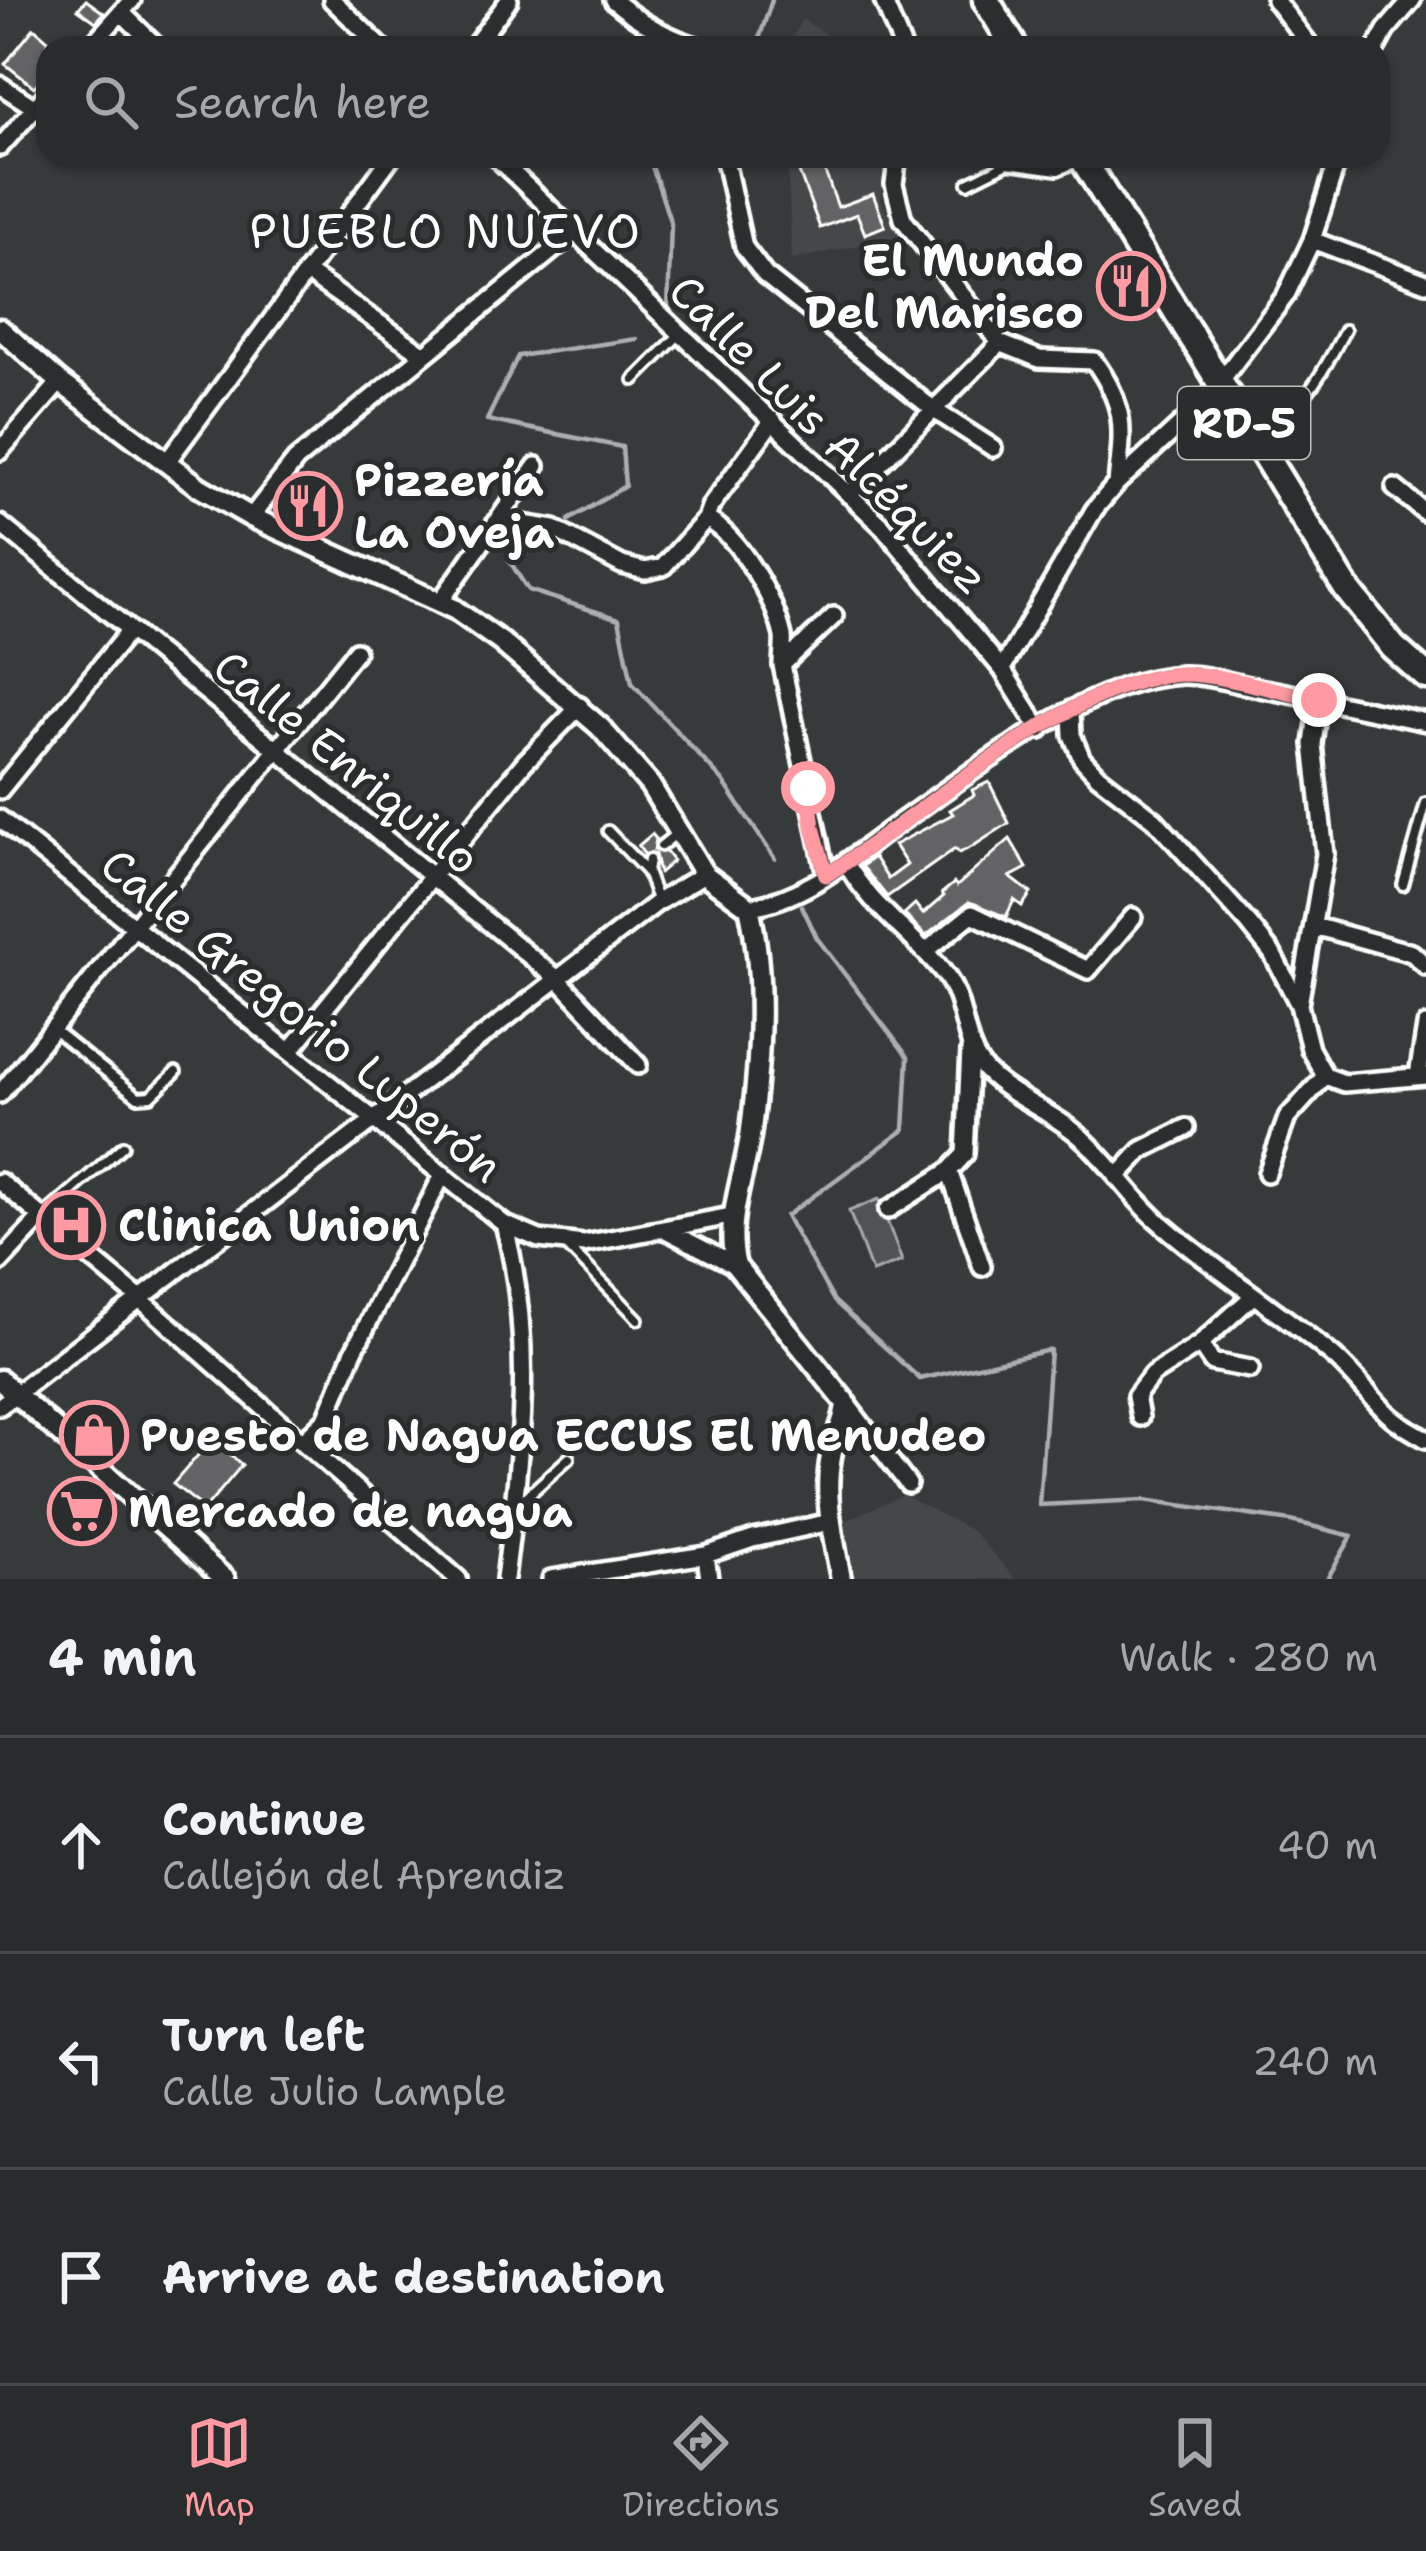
<!DOCTYPE html>
<html lang="en">
<head>
<meta charset="utf-8">
<style>
  body { margin:0; font-family:"Shantell Sans",sans-serif; background:#353838; color:#f1f3f6 }
  .stop { position:absolute; width:36px; height:36px; margin:-27px; border:9px solid #ff9aa2; border-radius:50%; background:#fff }
  .stop.end { background:#ff9aa2; border-color:#fff; box-shadow:0 3px 12px #0008 }
  .list { margin:0; padding:0; list-style:none }
  h2 { display:flex; justify-content:space-between; align-items:center; height:156px; margin:0; padding:0 48px; font-size:51px }
  h2 small { font-size:39px; font-weight:400; color:#a5a7a9 }
  .list li { display:grid; grid-template-columns:78px 1fr auto; gap:36px; align-items:center; box-sizing:border-box; height:216px; padding:0 48px; border-top:3px solid #454848 }
  .list b { display:block; font-size:45px; white-space:nowrap }
  .list p { margin:0; font-size:39px; white-space:nowrap; color:#a5a7a9 }
  .list em { font-size:39px; font-style:normal; color:#a5a7a9 }
  .icon { flex:none; width:66px; height:66px; fill:none; stroke:currentColor; stroke-width:2; stroke-linecap:round; stroke-linejoin:round }
  .map { position:relative; flex:none; width:1426px; height:1579px; overflow:hidden }
  .search { position:absolute; background:#292c2c; box-shadow:0 3px 9px #0004; left:36px; right:36px; top:36px; height:132px; display:flex; align-items:center; gap:30px; box-sizing:border-box; padding:0 42px; border-radius:36px; color:#a5a7a9; font-size:45px }
  .sheet { height:804px; background:#292c2c }
  nav { display:flex; justify-content:space-around; align-items:center; box-sizing:border-box; height:168px; border-top:3px solid #454848; background:#292c2c; font-size:33px; color:#a5a7a9 }
  nav a { display:grid; justify-items:center; gap:6px }
  nav .on { color:#ff9aa2 }
  .map>svg:first-child { display:block }
  .built { fill:#444748 }
  .green { fill:#505354; stroke:#a8a9aa; stroke-width:3 }
  .lines { fill:none; stroke-linecap:round; stroke-linejoin:round }
  .stream { stroke:#adaeaf; stroke-width:4.5 }
  .building { fill:#636465; stroke:#fff; stroke-width:3 }
  .service-casing { stroke:#fff; stroke-width:16 }
  .minor-casing { stroke:#fff; stroke-width:24 }
  .tertiary-casing { stroke:#fff; stroke-width:27 }
  .primary-casing { stroke:#fff; stroke-width:33 }
  .service { stroke:#2a2d2e; stroke-width:8 }
  .minor { stroke:#2a2d2e; stroke-width:15 }
  .tertiary { stroke:#2a2d2e; stroke-width:18 }
  .primary { stroke:#2a2d2e; stroke-width:24 }
  .route { stroke:#ff9aa2; stroke-width:15 }
  .labels { text-anchor:middle; stroke-width:10; stroke-linejoin:round; paint-order:stroke }
  .shield { fill:#2a2d2e; stroke:#bfc0c0; stroke-width:3 }
  .shield-label { font-size:42px; font-weight:bold; fill:#fff }
  .poi-label { font-size:45px; font-weight:bold; fill:#fff; stroke:#2a2d2e; text-anchor:start }
  .street-label { font-size:45px; fill:#fff; stroke:#2a2d2e }
  .neighbourhood-label { font-size:48px; letter-spacing:3px; fill:#fff; stroke:#2a2d2e }
</style>
</head>
<body>
<div class="map">
<svg width="1426" height="1579" viewBox="0 0 1426 1579">
  <rect width="100%" height="100%" fill="#373a3b"/>
  <filter id="ink" filterUnits="userSpaceOnUse"><feTurbulence type="fractalNoise" baseFrequency=".00833" numOctaves="2"/><feDisplacementMap in="SourceGraphic" scale="24" xChannelSelector="R" yChannelSelector="G"/><feConvolveMatrix kernelMatrix="1 2 1 2 8 2 1 2 1" color-interpolation-filters="sRGB"/></filter>
  <g filter="url(#ink)">
    <path class="built" d="M802,19l34,22 19,7h-68z
      M781,156h103l-3,44 19,37 -108,23 -5,-100z
      M903,1495l68,35 45,49h-160l-11,-58z"/>
    <path class="green" d="M879,1199l23,62 -30,11 -23,-61z"/>
    <g class="lines">
      <path class="stream" d="M584,48h4
        M756,48l16,-48
        M639,156l12,7 20,61 -3,85
        M569,520l56,-34 -3,-39 -135,-27 31,-64 119,-17
        M541,539l-32,21 19,30 91,29 13,64 91,98 52,78
        M802,906l15,32 91,119 -4,73 -118,86 48,85 86,78 130,-29 -11,155 105,-5 147,21 61,15 -25,43"/>
    </g>
    <path class="building" d="M86,0l18,13 -8,9 -18,-13z
      M34,28l14,12v31l-14,16 -29,-23z
      M793,156h26l19,51 35,-13 12,32 -20,8 -8,-20 -37,14z
      M989,782l20,41 -37,24 -13,6 -4,-4 -68,48 -25,-31 12,-9 14,22 19,-14 -13,-20 59,-31 -3,-4 24,-15 -2,-5z
      M652,834l4,5 -2,11 12,2 7,9 -14,12 -4,-19h-11l-6,-8z
      M1010,839l17,29 -17,9 21,16 -9,13 -8,-6 -8,17 -37,-15 -43,34 -22,-22 11,-10 8,10 21,-18 -2,-3 12,-10 3,3z
      M212,1439l30,26 -37,44 -32,-25z"/>
    <g class="lines">
      <g class="service-casing">
        <path id="service" d="M968,183l40,-20 50,7 23,-10
          M634,380l46,-46
          M1261,436c47,-35 57,-55 84,-106
          M608,831l39,41
          M661,846l16,-13
          M649,860l-2,12 11,30
          M1403,885l23,-82
          M54,1030l84,67 13,-1 25,-24
          M43,1216l80,-70
          M566,1245l72,74
          M517,1497l8,1 44,-40"/>
      </g>
      <g class="minor-casing">
        <path id="minor" d="M332,0l50,48
          M613,0c27,23 56,39 90,48
          M883,0l20,48
          M1275,0l37,48
          M121,12l37,36
          M89,48l43,-48
          M473,48l36,-48
          M1376,48l10,-18 26,-30
          M0,85l35,23
          M0,147l48,-54
          M495,156l387,370 120,143 38,61
          M724,156l20,91 21,28 169,135 59,38
          M898,156l-4,28 9,35 97,124 39,16 55,2c33,46 29,68 23,122
          M1312,240l114,43
          M306,272l117,82
          M0,451l60,-69
          M166,463l226,-307
          M1395,488l31,25
          M849,495l151,-152
          M251,517l45,-57 279,-228
          M706,519c33,16 69,81 77,117 1,9 -1,20 -1,29l44,210
          M499,520l55,9 68,36 23,6 18,-4 43,-48 4,-12 63,-87
          M0,524l559,456 79,85
          M440,602l96,-136
          M782,665l52,-49
          M1002,669l92,-159 23,-27 87,-80 82,-108 26,-55 27,-84
          M1319,700l-6,44 12,110 -26,151 11,44 15,27 19,7 82,-7
          M1071,712l1,23 10,24 16,17 57,44 94,104 23,29 27,52
          M0,790l129,-159
          M0,819l504,405c32,119 16,235 1,355
          M846,863c24,43 67,71 97,109 25,30 17,71 43,99 28,28 68,41 97,68 27,24 47,57 74,81 55,49 118,87 174,134 22,18 37,41 57,60 10,10 25,17 38,25
          M749,907c59,-8 103,-51 150,-84 76,-53 191,-144 283,-148 23,-1 49,8 72,12 58,11 115,23 172,35
          M1314,926l98,27 14,13
          M926,951l46,-37 116,56 45,-53
          M291,1050l233,-287 56,-57
          M1418,1076l8,-50
          M0,1094l356,-443
          M949,1171l33,96
          M1267,1173l20,-55 38,-42
          M1117,1177l25,-27 44,-22
          M0,1182l139,116 319,281
          M888,1210l61,-39 16,-17 5,-104
          M504,1224l35,15 45,5 147,-28
          M664,1229l72,37
          M0,1262l42,-45
          M1200,1344l12,18 38,7
          M846,1403l62,81
          M0,1406l658,-504 46,-28
          M1140,1417l-4,-21 16,-21 48,-31 53,-48
          M303,1441l23,-22 27,-66 90,-179
          M706,1555l3,24
          M551,1579l155,-24 47,-16 77,-17"/>
      </g>
      <g class="tertiary-casing">
        <path id="tertiary" d="M0,329l60,53 139,105 52,30 203,92 47,33 99,85 50,58 54,89 45,33c17,71 11,151 2,223 -6,47 -27,89 -15,136l110,137c-1,21 -12,34 -15,54 -8,40 3,82 10,122
          M0,1380l225,199"/>
      </g>
      <g class="primary-casing">
        <path id="primary" d="M986,0l29,48
          M1081,156l265,432 47,59 33,29"/>
      </g>
      <use href="#service" class="service"/>
      <use href="#minor" class="minor"/>
      <use href="#tertiary" class="tertiary"/>
      <use href="#primary" class="primary"/>
    </g>
  </g>
  <g class="lines" filter="url(#ink)">
    <path class="route" d="M808,788l5,39 13,48c96,-58 245,-198 357,-201 38,0 98,18 136,26"/>
  </g>
  <defs>
    <g id="restaurant-ring" transform="scale(3.45)"><circle r="9.5" fill="#2a2d2e" stroke="#ff9aa2" stroke-width="1.5"/><path d="M-5-6h1v4h1v-4h1v4h1v-4h1v5L-1.5 .5V6h-2V.5L-5-1ZM5-6V6H3V1.5H1.5Q1.5-4 5-6Z" fill="#ff9aa2"/></g>
    <g id="hospital-ring" transform="scale(3.45)"><circle r="9.5" fill="#2a2d2e" stroke="#ff9aa2" stroke-width="1.5"/><path d="M-5-5h3v3.5h4V-5h3V5h-3V1.5h-4V5h-3Z" fill="#ff9aa2"/></g>
    <g id="shop-ring" transform="scale(3.45)"><circle r="9.5" fill="#2a2d2e" stroke="#ff9aa2" stroke-width="1.5"/><path d="M-5-2.5h2.3a2.7 3.5 0 0 1 5.4 0H5L5.5 6h-11ZM-1.5-2.5h3a1.5 2.3 0 0 0-3 0Z" fill="#ff9aa2"/></g>
    <g id="supermarket-ring" transform="scale(3.45)"><circle r="9.5" fill="#2a2d2e" stroke="#ff9aa2" stroke-width="1.5"/><path d="M-6-5.5h2.5l.6 2H6L4.5 2H-2.5L-4.4-4H-6ZM-1.5 3.2a1.3 1.3 0 1 0 .1 0ZM3 3.2a1.3 1.3 0 1 0 .1 0Z" fill="#ff9aa2"/></g>
  </defs>
  <g fill-rule="evenodd">
    <use href="#restaurant-ring" x="1131" y="286"/>
    <use href="#restaurant-ring" x="308" y="506"/>
    <use href="#hospital-ring" x="71" y="1225"/>
    <use href="#shop-ring" x="94" y="1435"/>
    <use href="#supermarket-ring" x="82" y="1511"/>
  </g>
  <g class="labels">
    <rect class="shield" x="1178" y="387" width="132" height="72" rx="9"/>
    <g class="shield-label">
      <text x="1244" y="438">RD-5</text>
    </g>
    <g class="poi-label">
      <text x="1084" y="276" text-anchor="end">El Mundo<tspan x="1084" dy="52">Del Marisco</tspan></text>
      <text x="354" y="496">Pizzería<tspan x="354" dy="52">La Oveja</tspan></text>
      <text x="118" y="1241">Clinica Union</text>
      <text x="140" y="1451">Puesto de Nagua ECCUS El Menudeo</text>
      <text x="128" y="1527">Mercado de nagua</text>
    </g>
    <g class="street-label">
      <text transform="translate(829 434) rotate(45)" y="16">Calle Luis Alcéquiez</text>
      <text transform="translate(347 762) rotate(39)" y="16">Calle Enriquillo</text>
      <text transform="translate(302 1015) rotate(39)" y="16">Calle Gregorio Luperón</text>
    </g>
    <g class="neighbourhood-label">
      <text x="446" y="248">PUEBLO NUEVO</text>
    </g>
  </g>
</svg>
<div class="stop" style="left:808px;top:788px"></div>
<div class="stop end" style="left:1319px;top:700px"></div>
<div class="search"><svg class="icon" aria-label="search" viewBox="0 0 24 24"><circle cx="10" cy="10" r="6"/><path d="M15 15l6 6"/></svg>Search here</div>
</div>
<section class="sheet">
<h2>4 min<small>Walk · 280 m</small></h2>
<ul class="list">
<li><svg class="icon" aria-label="ahead" viewBox="0 0 24 24"><path d="M12 20V5M6 11l6-6 6 6"/></svg><div><b>Continue</b><p>Callejón del Aprendiz</p></div><em>40 m</em></li>
<li><svg class="icon" aria-label="left" viewBox="0 0 24 24"><path d="M17 20v-9H6M10 6l-5 5 5 5"/></svg><div><b>Turn left</b><p>Calle Julio Lample</p></div><em>240 m</em></li>
<li><svg class="icon" aria-label="arrive" viewBox="0 0 24 24"><path d="M6 21V4h12l-3 4 3 4H6"/></svg><div><b>Arrive at destination</b></div></li>
</ul>
</section>
<nav>
<a class="on"><svg class="icon" aria-label="map" viewBox="0 0 24 24"><path d="M3 6l6-2 6 2 6-2v14l-6 2-6-2-6 2zM9 4v14M15 6v14"/></svg>Map</a>
<a><svg class="icon" aria-label="directions" viewBox="0 0 24 24"><path d="M12 3l9 9-9 9-9-9zM9 14v-3h6M13 9l2 2-2 2"/></svg>Directions</a>
<a><svg class="icon" aria-label="saved" viewBox="0 0 24 24"><path d="M7 4h10v16l-5-4-5 4z"/></svg>Saved</a>
</nav>
</body>
</html>
